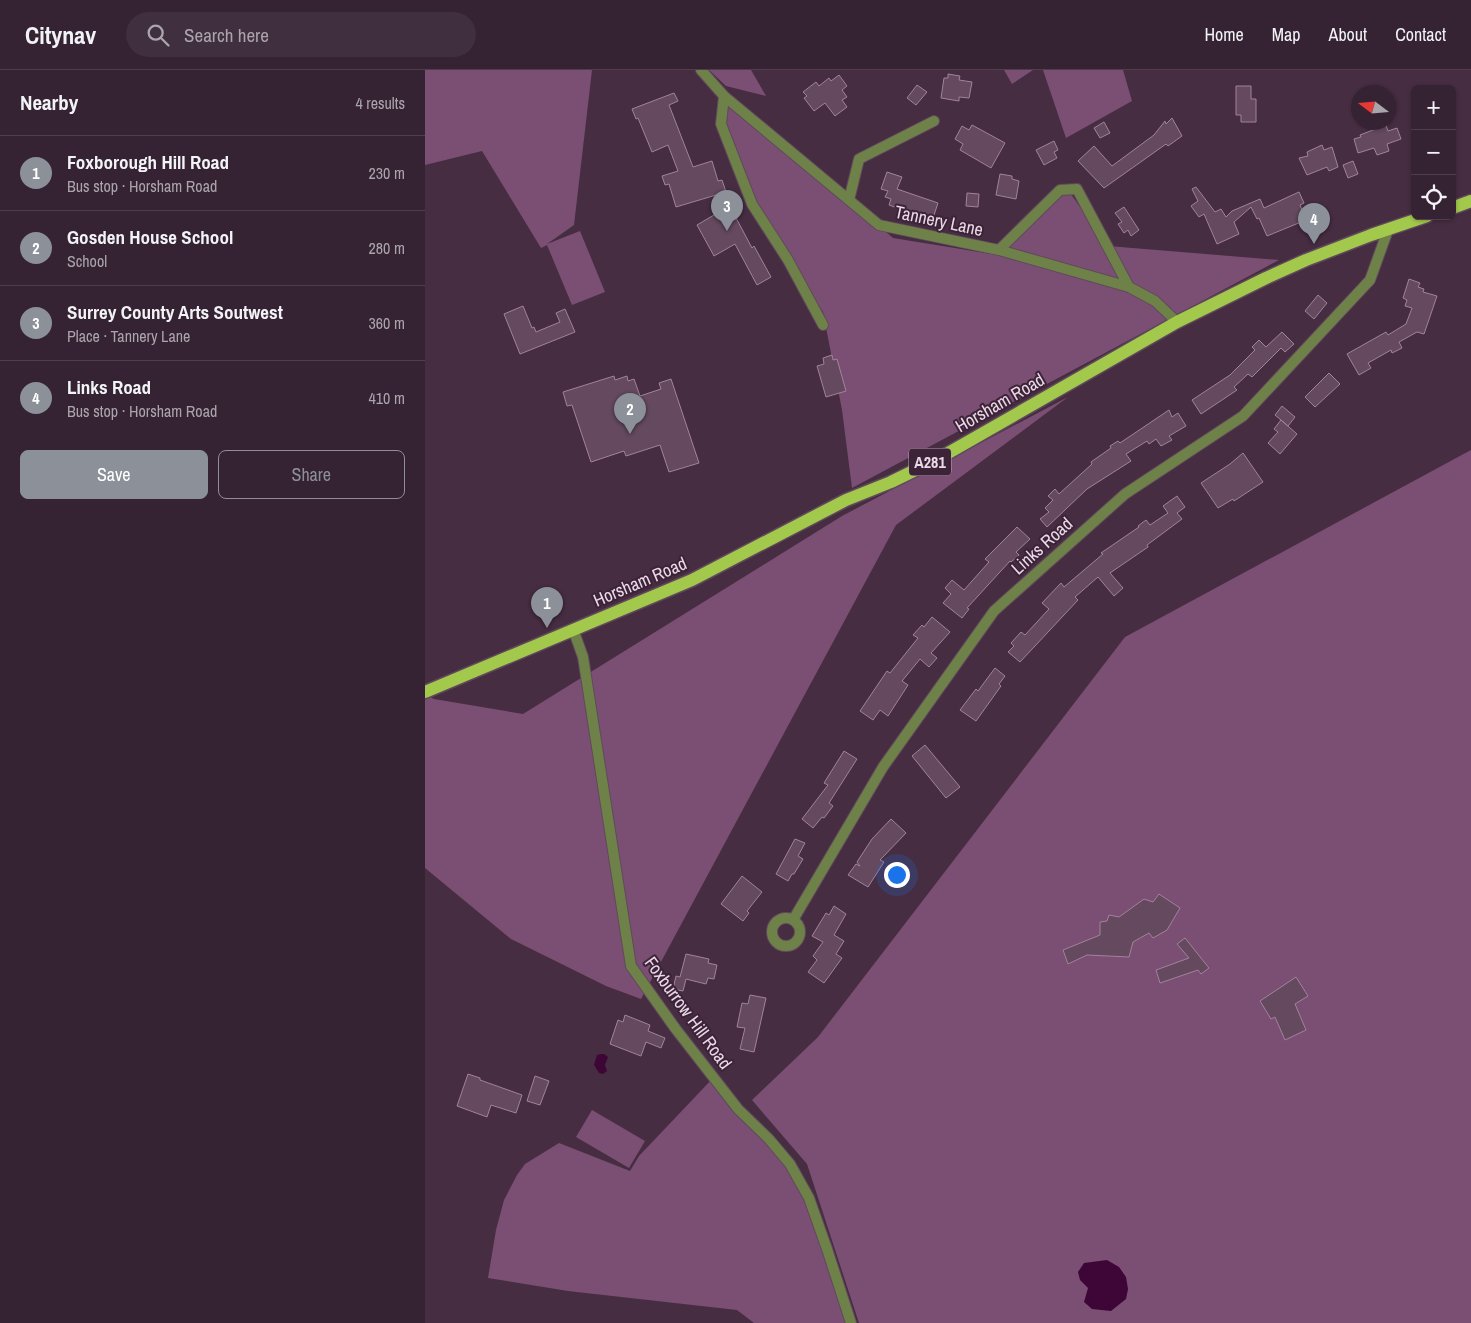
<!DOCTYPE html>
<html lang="en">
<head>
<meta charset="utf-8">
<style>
  body { margin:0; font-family:"Archivo Narrow",sans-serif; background:#402f3e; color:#f1f3f6 }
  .controls { position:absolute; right:15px; top:15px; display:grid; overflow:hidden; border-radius:8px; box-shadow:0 1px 4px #0004 }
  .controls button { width:45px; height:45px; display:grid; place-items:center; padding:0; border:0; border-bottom:1px solid #4f3f4d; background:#352232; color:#f1f3f6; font:25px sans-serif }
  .compass { position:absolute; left:926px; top:15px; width:45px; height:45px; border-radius:50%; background:#352232; box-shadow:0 1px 4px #0004; rotate:286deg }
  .you { position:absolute; left:471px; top:804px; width:18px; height:18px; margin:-12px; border:4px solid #fff; border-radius:50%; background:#1a73e8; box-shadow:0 0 0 8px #1a73e833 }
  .badge { display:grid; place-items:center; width:32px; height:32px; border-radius:50%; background:#8c9099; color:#fff; font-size:16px; font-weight:700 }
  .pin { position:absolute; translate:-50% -41px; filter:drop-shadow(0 1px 2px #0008) }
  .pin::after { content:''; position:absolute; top:26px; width:18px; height:15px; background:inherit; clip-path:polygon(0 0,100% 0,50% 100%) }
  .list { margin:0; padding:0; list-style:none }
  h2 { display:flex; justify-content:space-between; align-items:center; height:65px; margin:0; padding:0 20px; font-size:21px }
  h2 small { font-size:16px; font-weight:400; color:#aaa4ac }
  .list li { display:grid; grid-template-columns:32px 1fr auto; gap:15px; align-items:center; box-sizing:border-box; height:75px; padding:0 20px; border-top:1px solid #4f3f4d }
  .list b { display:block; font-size:19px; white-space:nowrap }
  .list p { margin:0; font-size:16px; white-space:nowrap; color:#aaa4ac }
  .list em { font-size:16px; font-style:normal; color:#aaa4ac }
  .actions { display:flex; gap:10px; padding:15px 20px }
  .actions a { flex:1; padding:11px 0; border:1px solid #8c9099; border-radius:8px; text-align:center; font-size:18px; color:#8c9099 }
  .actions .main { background:#8c9099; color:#fff }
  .icon { flex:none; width:28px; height:28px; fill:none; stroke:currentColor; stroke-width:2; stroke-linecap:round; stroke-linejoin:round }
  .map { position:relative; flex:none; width:1046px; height:1253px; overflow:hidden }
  header { display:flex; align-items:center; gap:30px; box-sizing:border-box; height:70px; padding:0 25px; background:#352232; border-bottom:1px solid #4f3f4d }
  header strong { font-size:24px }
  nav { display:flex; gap:28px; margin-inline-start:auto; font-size:18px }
  .search { width:350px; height:45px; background:#402f3e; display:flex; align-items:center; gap:12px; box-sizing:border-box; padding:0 18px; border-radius:28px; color:#aaa4ac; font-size:19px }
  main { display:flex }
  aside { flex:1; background:#352232 }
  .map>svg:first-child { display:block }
  .green { fill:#7b4f73 }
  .water { fill:#3d0637 }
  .building { fill:#64495f; stroke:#a1839b }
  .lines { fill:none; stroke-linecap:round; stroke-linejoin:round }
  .minor-casing { stroke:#61495c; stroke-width:12 }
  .primary-casing { stroke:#61495c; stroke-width:15 }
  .minor { stroke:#6d8148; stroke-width:10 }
  .primary { stroke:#a2c94b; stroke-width:12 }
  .labels { text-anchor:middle; stroke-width:4; stroke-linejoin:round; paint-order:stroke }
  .shield { fill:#3c2338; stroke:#b6a2b2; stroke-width:1 }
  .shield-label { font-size:16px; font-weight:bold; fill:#ead9e6 }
  .street-label { font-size:18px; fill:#ead9e6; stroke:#3c2338 }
</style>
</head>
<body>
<header>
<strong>Citynav</strong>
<div class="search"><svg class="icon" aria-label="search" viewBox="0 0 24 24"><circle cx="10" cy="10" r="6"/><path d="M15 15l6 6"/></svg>Search here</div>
<nav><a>Home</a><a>Map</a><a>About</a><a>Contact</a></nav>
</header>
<main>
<aside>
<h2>Nearby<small>4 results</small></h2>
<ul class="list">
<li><span class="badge">1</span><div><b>Foxborough Hill Road</b><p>Bus stop · Horsham Road</p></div><em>230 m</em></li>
<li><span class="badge">2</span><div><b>Gosden House School</b><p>School</p></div><em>280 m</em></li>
<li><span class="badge">3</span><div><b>Surrey County Arts Soutwest</b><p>Place · Tannery Lane</p></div><em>360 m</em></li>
<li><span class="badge">4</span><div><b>Links Road</b><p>Bus stop · Horsham Road</p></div><em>410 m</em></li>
</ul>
<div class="actions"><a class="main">Save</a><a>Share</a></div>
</aside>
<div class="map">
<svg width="1046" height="1253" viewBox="0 0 1046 1253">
  <rect width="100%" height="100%" fill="#472d42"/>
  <path class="green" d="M0,0h167l-18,155 -27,19 33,-13 25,61 -33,13 -25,-60 -6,3 -59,-97 -57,14z
    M284,0h42l15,26 -40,-10z
    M579,0h29l-21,14z
    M618,0h80l9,31 -66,37z
    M299,20l169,148 105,17 70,-65 40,56 171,14 -427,228 -10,-78 -19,-98 -63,-92 -44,-96z
    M643,327l-172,128 -255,474 -35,-13 -95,-47 -86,-71v-174l9,5 89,15 319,-198z
    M1046,380v873h-612l-52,-159 -55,-64 66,-63 307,-400z
    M289,1007l63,72 32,49 42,125h-97l-17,-13 -169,-19 -80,-13 8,-48 8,-30 13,-25 8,-11 34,-21 71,28 9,-15z
    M167,1040l53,31 -16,27 -53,-31z"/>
  <path class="water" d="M176,984h3l4,3 -3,8 2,6 -4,3 -4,-1 -5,-8 3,-10z
    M682,1190l12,7 7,10 2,12 -2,10 -15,12 -19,-2 -8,-7 4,-14 -8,-8 -2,-8 6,-9z"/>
  <path class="building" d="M523,4l12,2 -1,4 13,2 -3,16 -10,-1v4l-18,-3 3,-20h4z
    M414,5l8,11 -5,4 5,7 -5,3 5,7 -12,9 -10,-13 -11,8 -10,-13 3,-2 -4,-4 13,-10 3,4 10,-8 2,3z
    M492,15l10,7 -11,13 -9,-7z
    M811,16h15v13h5v23h-15v-7h-5z
    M249,23l4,8 -9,4 24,62 19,-6 6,20 4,-1 4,12 -50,15 -7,-23 -4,1 -3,-9 16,-5 -10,-26 -16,7 -14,-34 -2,1 -4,-10z
    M747,48l10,18 -14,10 -2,-2 -62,44 -26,-27 16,-15 18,20 42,-31 11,-14 1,3z
    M679,52l6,11 -10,5 -6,-10z
    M547,55l33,18 -14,25 -31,-18 3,-6 -8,-5 7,-13 7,4z
    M961,55l2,6 9,-3 4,11 -14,5 2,7 -12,4 -3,-7 -16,5 -4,-14 7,-2 -1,-2z
    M629,71l4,9 -4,2 3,6 -13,7 -8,-15z
    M897,75l2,5 8,-3 6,20 -9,4 -2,-4 -20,8 -8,-17 9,-2 -1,-4z
    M928,91l5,13 -10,4 -5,-13z
    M462,102l15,5 -5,12 41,14 -6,18 -43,-16 2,-6 -6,-2 3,-6 -7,-2z
    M575,104l12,2v3l7,2 -3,18 -20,-4z
    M771,117l19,25 6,-3 5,8 6,-6 28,-12 4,9 35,-16 5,11 -4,2 6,15 -39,16 -8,-18 -2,1 -6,-12 -17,15 5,12 -22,10 -13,-30 -5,3 -8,-11 7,-5 -6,-12z
    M542,123l12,1 -1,13 -12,-1z
    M306,135l6,10 -2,1 17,32 2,-2 17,31 -14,8 -22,-41 -21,12 -17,-31z
    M699,137l15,23 -8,6 -3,-6 -4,3 -6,-9 4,-2 -7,-9z
    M984,209l11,4 -2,4 6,2 -1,3 14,4 -13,38 -7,-2 -18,10 3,6 -10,5 -1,-3 -23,13 3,5 -12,7 -12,-21 39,-22 2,3 18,-11 6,-16 -7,-2 2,-6 -4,-2z
    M893,225l9,8 -13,16 -9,-8z
    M98,236l9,22 2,-1 2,5 24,-10 -4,-9 9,-4 10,23 -55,22 -16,-40z
    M857,262l12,12 -9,8 -4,-4 -29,29 -4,-3 -14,13 3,3 -36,24 -9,-14 38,-25 25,-25 -3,-3 7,-7 7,7z
    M407,285l1,5 4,-1 9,32 -20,6 -9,-31 7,-2 -1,-6z
    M904,303l11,11 -25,23 -10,-10z
    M189,306l1,4 12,-4 1,5 6,-2 6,17 21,-7 -2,-6 12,-4 28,84 -30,9 -9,-27 -34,11 -2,-5 -33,11 -19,-57 -5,1 -4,-14z
    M857,336l13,11 -7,9 -13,-11z
    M744,340l3,7 6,-4 8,13 -17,10 3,4 -11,6 -5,-7 -7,5 -2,-3 -21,13 5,7 -44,28 -40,38 -7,-8 9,-7 -4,-4 8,-8 -5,-4 7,-7 4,5 33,-30 -1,-2 20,-14 -1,-2 8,-5 2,2z
    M856,350l16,14 -17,20 -12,-11 10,-11 -4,-3z
    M818,383l20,29 -29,19 -1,-2 -15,9 -17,-25 29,-19z
    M752,426l8,11 -8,6 5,6 -35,26 1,2 -38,26 13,15 -9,8 -16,-19 -23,20 3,3 -58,62 -12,-10 6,-6 -3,-3 10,-11 4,3 24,-26 -7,-6 19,-20 3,4 39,-33 -2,-1 38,-26 -1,-1 8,-6 4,5 18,-12 -5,-7z
    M592,457l13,12 -14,13 3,3 -8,7 -1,-1 -43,47 2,1 -7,9 -19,-15 8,-9 -6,-6 7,-8 12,10 25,-28 -4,-3z
    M507,547l18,15 -19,21 6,5 -8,9 -9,-8 -18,22 6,4 -20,31 -8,-6 -7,10 -13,-9 27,-40 3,2 28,-35 -5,-3 9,-10 2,2z
    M570,598l10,8 -6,8 2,2 -25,35 -16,-11 16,-21 2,2z
    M500,675l35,42 -14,11 -34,-42z
    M419,681l13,8 -28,44 4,3 -9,12 -2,-1 -9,11 -11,-9 26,-34 -4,-2z
    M466,749l15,14 -26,27 4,2 -16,25 -20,-12 8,-11 4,2 -3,-4 15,-23z
    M370,769l10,4 -7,13 5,3 -9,15h-2l-4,7 -12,-7z
    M317,806l20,16 -15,19 2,2 -6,8 -22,-17z
    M734,824l21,14 -13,22 -14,8 -4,-5 -16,9 -4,15 -42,-2 -19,9 -5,-14 37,-15v-13l7,-1 2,-6 10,2 25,-18 9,3z
    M409,836l12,8 -12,21 10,6 -8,13 6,4 -18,25 -16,-11 9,-12 -4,-4 10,-14 -11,-6 14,-23 3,2z
    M760,868l24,30 -8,6 -3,-4 -38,13 -4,-13 33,-12 -12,-14z
    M261,884l23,5 -1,4 9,2 -3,14 -6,-1 -2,6 -20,-5 -3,12 -10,-2 3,-13 4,1z
    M871,907l12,19 -13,8 11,26 -21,10 -10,-23 -4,2 -11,-18z
    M325,925l16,3 -12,54 -14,-3 5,-21 -8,-1 5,-24 6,1z
    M200,945l25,10 -2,6 17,7 -4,10 -15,-6 -5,14 -31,-12 8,-24 5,2z
    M43,1004l12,4v2l42,15 -6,18 -25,-8 -4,12 -30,-11z
    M110,1006l14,5 -9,24 -13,-4z"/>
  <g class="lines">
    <g class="minor-casing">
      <path id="minor" d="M276,0l23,26 155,129 120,25 130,37 26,14 22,21
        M299,26l-3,28 31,80 36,56 35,65
        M424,130l10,-41 75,-38
        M574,180l61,-60 17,-1 52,98
        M148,559l10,28 48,309 44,62 63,81 31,30 21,25 19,34 18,51 24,74
        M347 862a14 14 0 1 1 28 0a14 14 0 1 1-28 0Z
        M368,850l90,-153 111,-156 131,-117 118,-78 127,-136 18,-50"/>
    </g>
    <g class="primary-casing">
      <path id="primary" d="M1027,138l19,-7
        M0,622l267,-112 154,-80 45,-18 45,-22 241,-138 89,-44 40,-18 65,-25 56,-19"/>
    </g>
    <use href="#minor" class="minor"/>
    <use href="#primary" class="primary"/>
  </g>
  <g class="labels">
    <rect class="shield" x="484" y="378.5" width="42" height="27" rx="4"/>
    <g class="shield-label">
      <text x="505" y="398">A281</text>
    </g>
    <g class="street-label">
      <text transform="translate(514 151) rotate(12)" y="6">Tannery Lane</text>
      <text transform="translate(575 333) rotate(-30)" y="6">Horsham Road</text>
      <text transform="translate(617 476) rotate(-42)" y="6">Links Road</text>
      <text transform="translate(215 512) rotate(-23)" y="6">Horsham Road</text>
      <text transform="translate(263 943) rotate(54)" y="6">Foxburrow Hill Road</text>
    </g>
  </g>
</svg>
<div class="controls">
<button>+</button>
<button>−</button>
<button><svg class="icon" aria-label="locate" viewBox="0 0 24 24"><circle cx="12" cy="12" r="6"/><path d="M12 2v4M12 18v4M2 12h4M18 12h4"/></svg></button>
</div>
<svg class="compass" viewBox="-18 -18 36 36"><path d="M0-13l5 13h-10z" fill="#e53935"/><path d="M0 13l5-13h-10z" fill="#aaa4ac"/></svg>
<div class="you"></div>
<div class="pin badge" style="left:122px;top:558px">1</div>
<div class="pin badge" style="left:205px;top:364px">2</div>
<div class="pin badge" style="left:302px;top:161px">3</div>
<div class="pin badge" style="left:889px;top:174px">4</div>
</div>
</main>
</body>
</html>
